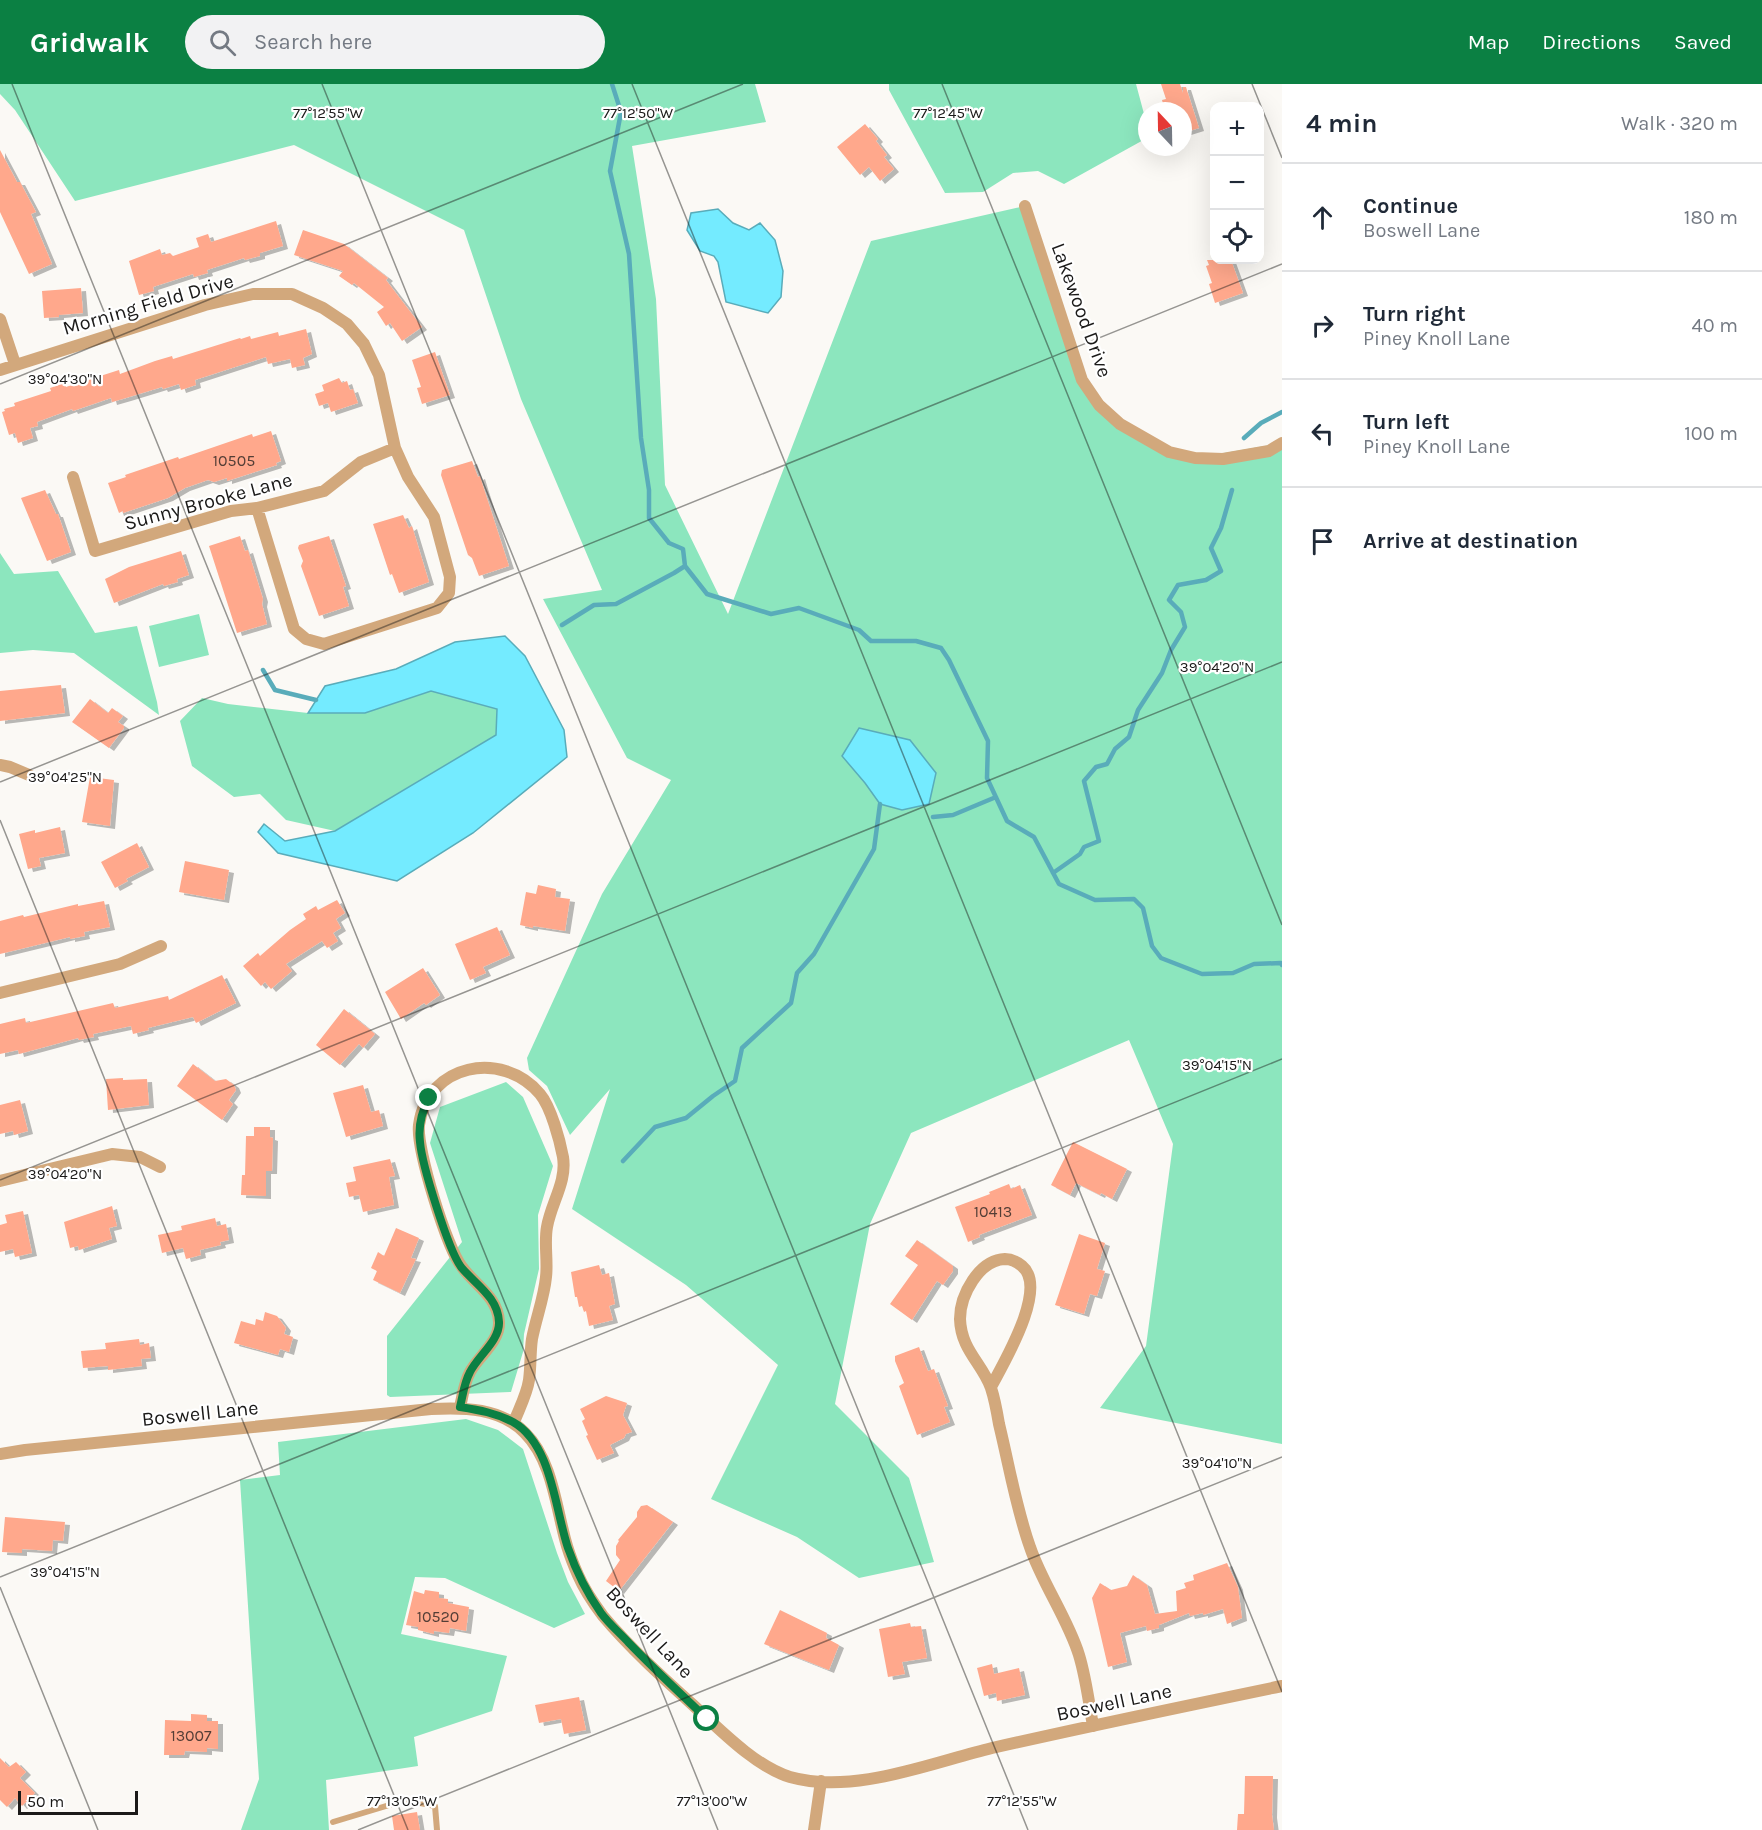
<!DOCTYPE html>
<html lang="en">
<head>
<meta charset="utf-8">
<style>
  body { margin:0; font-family:Karla,sans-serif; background:#f2f2f3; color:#1f2937 }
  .controls { position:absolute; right:18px; top:18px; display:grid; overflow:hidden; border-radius:12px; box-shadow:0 6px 24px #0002 }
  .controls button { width:54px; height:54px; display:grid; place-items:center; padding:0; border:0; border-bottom:2px solid #e0e1e3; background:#fff; color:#1f2937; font:30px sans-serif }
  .compass { position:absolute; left:1138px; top:18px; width:54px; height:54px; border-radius:50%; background:#fff; box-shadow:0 6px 24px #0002; rotate:338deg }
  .scale { position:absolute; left:18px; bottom:15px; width:120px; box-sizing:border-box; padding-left:6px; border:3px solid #1b1a19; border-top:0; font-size:16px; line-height:21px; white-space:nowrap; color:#1b1a19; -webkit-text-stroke:4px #fff; paint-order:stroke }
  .stop { position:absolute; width:18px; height:18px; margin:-14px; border:4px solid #0b8043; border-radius:50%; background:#fff }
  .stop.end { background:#0b8043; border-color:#fff; box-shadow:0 2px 6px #0008 }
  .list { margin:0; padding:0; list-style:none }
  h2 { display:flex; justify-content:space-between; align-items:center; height:78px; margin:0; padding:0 24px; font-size:26px }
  h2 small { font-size:20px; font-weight:400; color:#747a83 }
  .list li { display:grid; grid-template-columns:39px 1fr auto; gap:18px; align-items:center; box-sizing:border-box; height:108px; padding:0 24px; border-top:2px solid #e0e1e3 }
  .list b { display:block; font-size:22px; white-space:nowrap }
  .list p { margin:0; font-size:20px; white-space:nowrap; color:#747a83 }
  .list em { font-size:20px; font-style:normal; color:#747a83 }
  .icon { flex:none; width:33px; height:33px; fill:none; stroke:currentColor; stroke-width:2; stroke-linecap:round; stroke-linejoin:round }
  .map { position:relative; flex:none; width:1282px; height:1746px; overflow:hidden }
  header { display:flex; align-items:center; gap:36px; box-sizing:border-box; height:84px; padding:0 30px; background:#0b8043; color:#fff }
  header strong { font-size:28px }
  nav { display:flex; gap:33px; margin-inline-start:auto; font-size:21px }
  .search { width:420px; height:54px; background:#f2f2f3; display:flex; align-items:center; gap:15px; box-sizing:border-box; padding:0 21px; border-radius:33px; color:#747a83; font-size:22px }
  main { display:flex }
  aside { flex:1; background:#fff }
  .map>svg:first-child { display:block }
  .green { fill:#8ce6be }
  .water { fill:#74ebff; stroke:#59acba; stroke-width:1.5 }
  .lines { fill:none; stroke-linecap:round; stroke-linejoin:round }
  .stream { stroke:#59acba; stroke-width:4.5 }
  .building { fill:#ffa88c; filter:url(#shadow) }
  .lane { stroke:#d2a87c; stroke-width:6 }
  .street { stroke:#d2a87c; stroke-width:12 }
  .route { stroke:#0b8043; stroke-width:8 }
  .ticks { fill:none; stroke:#1b1a19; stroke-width:1.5; stroke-opacity:0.45 }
  .labels { text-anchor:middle; stroke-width:4.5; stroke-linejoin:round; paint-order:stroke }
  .number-label { font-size:16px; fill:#543e36 }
  .street-label { font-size:20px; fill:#1b1a19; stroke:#fff }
  .ticks-label { font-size:15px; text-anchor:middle; fill:#1b1a19; stroke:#fff; stroke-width:4.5; stroke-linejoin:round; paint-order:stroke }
</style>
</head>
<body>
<header>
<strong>Gridwalk</strong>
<div class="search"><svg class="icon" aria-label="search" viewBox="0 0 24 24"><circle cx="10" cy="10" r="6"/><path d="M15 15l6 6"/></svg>Search here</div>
<nav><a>Map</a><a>Directions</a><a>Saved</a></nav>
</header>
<main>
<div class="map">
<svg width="1282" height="1746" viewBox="0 0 1282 1746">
  <defs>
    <filter id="shadow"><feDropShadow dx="5" dy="3" stdDeviation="0" flood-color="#0004"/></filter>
  </defs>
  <rect width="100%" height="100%" fill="#fbf9f5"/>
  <path class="green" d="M0,0h755l11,38 -134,24 24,153 9,186 63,129 143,-373 154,-35 57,173 38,45 75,34 87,-15v1001l-182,-36 46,-62 27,-202 -44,-104 -218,93 -41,91 -35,180 74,74 25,84 -75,16 -62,-41 -86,-38 67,-134 -92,-80 -114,-76 38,-120 -40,46 -23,-49 -18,-16 -2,-12 75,-164 69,-114 -44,-22 -84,-159 59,-9 -81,-191 -57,-169 -170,-85 -219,56 -60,-91 -15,-16z
    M889,0h247l11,41v13l-83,46 -26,-13 -25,2 -30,19 -38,1 -56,-103z
    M0,469l14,21 44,-3 37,62 42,-7 20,76 2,13 -85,-62 -41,-3 -33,3z
    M199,530l10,41 -50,12 -10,-41z
    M431,607l66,18 -1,26 -161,96 -49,-11 -26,-26 -26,3 -42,-31 -12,-45 22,-23 26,6 80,9h57z
    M506,998l17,15 30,69 -15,49 1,54 -15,65 -1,18 -12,40 -121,5 -3,-2v-59l75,-94 -32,-99 10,-36z
    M466,1335l32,11 25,19 34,104 11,29 17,32 -31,14 -109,-50 -30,-1 -14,57 106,22 -15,55 -78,26 4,29 -92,14 3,50h-88l18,-51 -19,-299 40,-5 -2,-33z"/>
  <path class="water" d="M718,125l15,14 16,7 11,-7 15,17 8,31 -2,26 -13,16 -42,-11 -8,-40 -4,-6 -14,-5 -13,-21 4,-17z
    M505,552l20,20 39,74 3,27 -94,76 -76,48 -119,-28 -20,-21 6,-8 21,17 50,-10 161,-96 1,-26 -66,-18 -66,22h-57l17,-27 71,-17 59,-27z
    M859,644l51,12 26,33 -7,31 -27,6 -22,-6 -15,-21 -23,-27z"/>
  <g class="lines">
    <path class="stream" d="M612,0l9,28 -11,59 19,83 12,184 8,52v28l20,25 14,6 2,17 22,28 64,20 28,-6 60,22 12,11h45l25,7 8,12 39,81 -1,37 20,43 27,16 25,47 36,16 39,-1 9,9 9,38 9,12 41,16 31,-1 21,-9 27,-1 1,2
      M1244,354l17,-15 21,-11
      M562,541l32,-20 22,-1 58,-31 11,-7
      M263,586l12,20 41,10
      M933,733l20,-2 43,-18
      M1053,789l27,-19 4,-7 15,-6 -15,-60 12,-14 11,-3 8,-15 14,-12 9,-27 24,-37 9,-23 14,-23 -4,-15 -12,-12 9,-15 28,-5 15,-9 -10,-23 10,-20 11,-38
      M623,1077l32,-34 31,-9 27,-22 22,-15 7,-33 49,-45 6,-30 17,-19 60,-105 6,-45"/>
  </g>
  <path class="building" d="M1161,0h19l3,9v-6h3l13,41 -16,5v-22h-18l-3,-11 4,-1z
    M865,40l13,15 -2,2 11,14 -3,2 10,12 -14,12 -11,-14 -9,8 -23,-28z
    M0,66l17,32h3l16,30 -5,2 21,50 -23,10 -29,-62z
    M276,137l7,25 -23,7v3l-15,4 -1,-2 -37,12 1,3 -14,4 -1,-3 -40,13 1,4 -15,4 -10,-34 31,-12 2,6 8,-2 3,3 26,-9 -3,-9 12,-4 3,8z
    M303,146l41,14 44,34 -2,2 36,47 -20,14 -12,-18 -4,3 -9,-14 7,-5 -30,-24 -2,2 -13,-9 4,-5 -49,-16z
    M1207,176h24l12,33 -28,10 -6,-19 3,-1 -6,-17 3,-1z
    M81,204l2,25 -24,2v2l-15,1 -2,-27z
    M306,245l6,25 -9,4 2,7 -13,3 -2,-9 -22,5 -2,-7 -71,23 1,5 -15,5 -2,-6 -16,5 -1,-2 -36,11 -14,4 -1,-4 -38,13 -1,-2 -35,13 1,4 -8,2 3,10 -15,5 -3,-10 -6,2 -7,-23 3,-1 -1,-2 11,-3 -1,-3 37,-12 -1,-3 15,-5 1,4 53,-17 1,4 35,-13 17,-5 1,3 67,-21 1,1 9,-3 1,3 27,-7 1,4z
    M435,268l15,43 -28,9 -5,-16 4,-1 -9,-27z
    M339,294l3,5 5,-2 3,9 3,-1 5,14 -27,9 -3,-9 -9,3 -4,-12 9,-3 -2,-6z
    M271,347l10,30 -5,2 1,2 -50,16v-3l-13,4 -6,-2 -23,8 -17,10 -45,15v-2l-4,2 -11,-30 18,-6 -1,-2 53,-18 1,2 73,-25 1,3z
    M472,377l6,16 2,-1 3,10 26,80 -30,10 -7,-18 -4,-3 -27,-80 1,-5z
    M45,406l11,24h2l13,38 -24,9 -26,-63z
    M403,431l6,13 3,-2 17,56 -30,11 -7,-19 -2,1 -17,-51z
    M240,452l5,15 3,-1 15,49 -1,5 5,20 -30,9 -28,-87z
    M329,452l17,50 -3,1 6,19 -30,10 -18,-50 2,-5 -5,-13 1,-3z
    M181,467l8,24 -12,4 1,3 -14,4 -1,-2 -49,19 -9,-24 24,-12z
    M61,601l4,28 -65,8v-30z
    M90,615l18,14 4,-5 11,8 -5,6 6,4v2l-15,20 -37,-26z
    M90,693l24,3 -4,46 -28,-4z
    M60,743l5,26 -26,5 2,8 -13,3 -9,-35 16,-4v3z
    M137,759l12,24 -23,12 2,2 -13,7 -14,-26z
    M185,777l44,9 -5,30 -45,-8z
    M538,801l18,4 -1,8 15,2 -5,32 -32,-5v2l-13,-3 6,-33 10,2z
    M337,816l8,13 -9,6 5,9 -8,5 5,8 -11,7 -5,-7 -36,23 6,7 -21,18 -6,-7 -4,4 -18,-20 15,-13 2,3 30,-26 16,-11 -3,-5 13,-8 2,4z
    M104,817l6,26 -26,5 1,4 -15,3v-2l-70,17v-33l23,-6 1,2 54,-13v2z
    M497,843l13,28 -27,12 3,6 -16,7 -15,-36z
    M423,884l17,27 -14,10 -2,-2 -23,16 -16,-27z
    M222,891l14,28 -40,20 -3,-6 -45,11 1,2 -16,4 -2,-8 -38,8 1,3 -15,3 -1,-2 -59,16 -1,-4 -18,4v-30l25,-6 1,5 87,-20 2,5 53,-12 1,4z
    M344,925l31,25 -12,14 -4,-4 -19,21 -24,-20z
    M193,980l22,17 11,-2 8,6 2,5 -7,10 4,4 -11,16 -45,-34z
    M123,994v2l24,-1 2,26 -41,5 -2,-31z
    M363,1001l8,27 8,-2 4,16 -37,11 -13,-44z
    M20,1016l8,31 -14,4 -1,-4 -13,3v-29z
    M254,1043h16v10l3,1 -1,33h-6v25l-25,-1 1,-20h3l1,-39h8z
    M1073,1058l54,27 -15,30 -11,-6 -1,2 -24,-12 -6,12 -19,-10z
    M390,1075l5,17 -6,1 5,28 -31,7 -4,-17 -10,2 -3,-14 10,-2 -3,-14z
    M1009,1100l2,5 9,-4 12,30 -53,20 1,2 -12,5 -13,-35 35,-13 -1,-2z
    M112,1122l5,20 -8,2 3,11 -33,11 -1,-4 -8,2 -6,-26z
    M23,1127l9,42 -17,4 -2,-8 -13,3v-27l7,-2 -2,-8z
    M215,1134l2,8 9,-2 3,16 -9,2 1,3 -21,5 1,5 -15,4 -3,-11 -21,5 -4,-18 24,-5 -1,-4z
    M396,1144l23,10 -8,20 5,1 -16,34 -27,-13 4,-9 -6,-3 7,-16 6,4z
    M1079,1150l26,9 -8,26 8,2 -8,25 -7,-2 -6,20 -29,-9z
    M917,1156l36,26v5l-10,14 -6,-4 -25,39 -22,-16 28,-39 -13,-9z
    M599,1181l3,10 7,-2 6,31 -6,2 4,14 -24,6 -3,-15 -2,1 -2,-6 -3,1 -2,-10h-2l-4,-25z
    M265,1228l12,4 9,12 -2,6 9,3 -4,15 -9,-3 -2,6 -44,-12 7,-22 14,4 1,-6 7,2z
    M139,1255l1,6 9,-2 2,15 -10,1 1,7 -34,4v-4l-25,2 -2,-17 25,-2 -1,-6z
    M919,1263l9,24 6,-2 14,37 -4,1 6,15 -33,13 -18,-49 5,-3 -9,-22v-5z
    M606,1312l21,7 -4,12 9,17 -6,2 -2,4 -14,7 4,8 -17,7 -11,-24 2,-1 -6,-14 3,-2 -5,-10z
    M647,1421l26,17 -54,69 -13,-10 14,-21 -4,-5v-9l3,-5 -1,-1 19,-23v-5l4,-6z
    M5,1433l60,5 -2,19 -10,-1 -1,11 -30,-2v4l-20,-1z
    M1227,1479l11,24 4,31 -15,6 -4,-15 -20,6v-2l-13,3 -1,-3 -30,12v3l-12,3 -1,-5 -26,7 7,29 -19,5 -16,-69 8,-15 11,7 16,-4 6,-11 14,10 8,29 22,-3 -1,-20 10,-3 -2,-5 10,-3 -1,-5z
    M425,1506l14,2v6l9,1v4l21,4 -3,24 -16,-3 -1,5 -15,-2v3l-16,-4v-3l-12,-2 8,-34 10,3z
    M780,1526l47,23 -1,5 13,7 -10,25 -65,-26z
    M910,1539l1,4 10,-1 6,32 -25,4 3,12 -17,3 -9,-48z
    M992,1580l2,10 25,-6 6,27 -28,6 -1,-8 -12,3 -7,-28z
    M579,1613l7,33 -22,4 -3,-15 -22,4 -4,-18z
    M191,1630l16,1v6h11v28l-11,-1v4l-22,-1 -1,4h-20l1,-35 26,1z
    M0,1674l9,9 7,-5 10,10 -6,6 15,15 -13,13 -7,-8 -8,9 -7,-7z
    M1245,1692h28l-1,39 2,15h-37l1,-16h6z
    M417,1728l3,18h-26l-2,-14z"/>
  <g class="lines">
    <path class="lane" d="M333,1738l73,-22 29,6 2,24"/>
    <path class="street" d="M1025,122l57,174 17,25 21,19 49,28 26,6 28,1 46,-8 13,-8
      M0,235l15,45
      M0,286l205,-65 48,-11h39l31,14 24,16 17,20 15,31 16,73 13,29 26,40 16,60 -1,16 -12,15 -113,36 -18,-5 -12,-10 -37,-121
      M73,393l22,74 136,-40 26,-3 67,-17 37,-29 34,-14
      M0,681l10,2 19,8
      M0,909l120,-29 41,-18
      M0,1097l112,-27 28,3 20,10
      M991,1303c12,-23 58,-99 31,-121 -5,-4 -11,-7 -17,-7 -26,1 -45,36 -45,60 1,31 22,44 31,69 4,12 6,24 8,36 10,41 17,84 31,123 12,36 38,72 49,108 7,23 10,48 14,71
      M460,1323c3,-12 4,-24 10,-35 8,-15 30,-31 29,-50 -1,-25 -24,-37 -37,-55 -15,-18 -46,-119 -43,-142 8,-61 83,-76 121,-31 11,13 20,47 23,63 4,25 -12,46 -16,70 -3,16 1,34 -1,50 -2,21 -10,41 -14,62 -2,13 -1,27 -3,41 -2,14 -10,29 -15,42
      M0,1370l25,-4 406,-41c33,-2 70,-1 94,24 28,28 31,76 42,113 3,10 7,20 11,29 6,14 16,29 25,41 27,32 59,61 90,89 26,24 63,62 97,72 64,18 140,-14 202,-29 97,-22 193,-42 290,-62
      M814,1746l7,-49"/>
  </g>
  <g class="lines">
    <path class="route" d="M429,1014c-7,13 -11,28 -9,44 2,23 28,107 41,125 14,17 37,30 38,55 1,18 -21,34 -29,50 -6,11 -7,23 -10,35 19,3 36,6 53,15 39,22 42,88 55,126 8,23 19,45 33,65 8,11 19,20 28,30 25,26 52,51 78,76"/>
  </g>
  <path class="ticks" d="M12,0l706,1746M322,0l706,1746M632,0l650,1608M942,0l340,841M1252,0l30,74M0,300l743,-300M0,698l1282,-518M0,736l408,1010M0,1096l1282,-518M0,1493l1282,-518M0,1503l98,243M358,1746l924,-373"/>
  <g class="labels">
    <g class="number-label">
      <text x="234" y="382">10505</text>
      <text x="993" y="1133">10413</text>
      <text x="438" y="1538">10520</text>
      <text x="191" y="1657">13007</text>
    </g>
    <g class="street-label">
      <text transform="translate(148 220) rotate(-16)" y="7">Morning Field Drive</text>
      <text transform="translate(1082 226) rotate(70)" y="7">Lakewood Drive</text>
      <text transform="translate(208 417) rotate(-15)" y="7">Sunny Brooke Lane</text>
      <text transform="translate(200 1329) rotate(-6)" y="7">Boswell Lane</text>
      <text transform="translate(650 1548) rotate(47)" y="7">Boswell Lane</text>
      <text transform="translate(1114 1618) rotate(-12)" y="7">Boswell Lane</text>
    </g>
  </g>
  <g class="ticks-label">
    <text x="328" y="34">77°12'55"W</text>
    <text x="638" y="34">77°12'50"W</text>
    <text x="948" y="34">77°12'45"W</text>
    <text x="65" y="300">39°04'30"N</text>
    <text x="1217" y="588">39°04'20"N</text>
    <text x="65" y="698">39°04'25"N</text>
    <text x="1217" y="986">39°04'15"N</text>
    <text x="65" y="1095">39°04'20"N</text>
    <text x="1217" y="1384">39°04'10"N</text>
    <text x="65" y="1493">39°04'15"N</text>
    <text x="402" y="1722">77°13'05"W</text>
    <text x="712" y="1722">77°13'00"W</text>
    <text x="1022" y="1722">77°12'55"W</text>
  </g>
</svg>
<div class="controls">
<button>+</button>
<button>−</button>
<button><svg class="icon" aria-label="locate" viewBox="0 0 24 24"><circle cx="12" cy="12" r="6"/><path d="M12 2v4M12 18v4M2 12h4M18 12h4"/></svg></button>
</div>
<svg class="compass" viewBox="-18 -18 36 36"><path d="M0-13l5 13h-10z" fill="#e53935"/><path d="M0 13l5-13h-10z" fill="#747a83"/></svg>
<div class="scale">50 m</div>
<div class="stop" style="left:707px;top:1635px"></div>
<div class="stop end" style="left:429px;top:1014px"></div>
</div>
<aside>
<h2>4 min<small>Walk · 320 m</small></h2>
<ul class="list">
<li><svg class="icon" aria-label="ahead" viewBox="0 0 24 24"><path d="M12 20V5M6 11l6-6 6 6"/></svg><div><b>Continue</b><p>Boswell Lane</p></div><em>180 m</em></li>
<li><svg class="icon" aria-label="right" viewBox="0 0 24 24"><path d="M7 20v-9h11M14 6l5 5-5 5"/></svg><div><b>Turn right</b><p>Piney Knoll Lane</p></div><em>40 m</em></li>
<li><svg class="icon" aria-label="left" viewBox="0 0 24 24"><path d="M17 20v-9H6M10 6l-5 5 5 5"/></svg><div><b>Turn left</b><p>Piney Knoll Lane</p></div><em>100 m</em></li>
<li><svg class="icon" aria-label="arrive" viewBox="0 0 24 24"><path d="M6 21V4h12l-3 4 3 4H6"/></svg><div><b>Arrive at destination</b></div></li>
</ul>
</aside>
</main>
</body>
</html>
